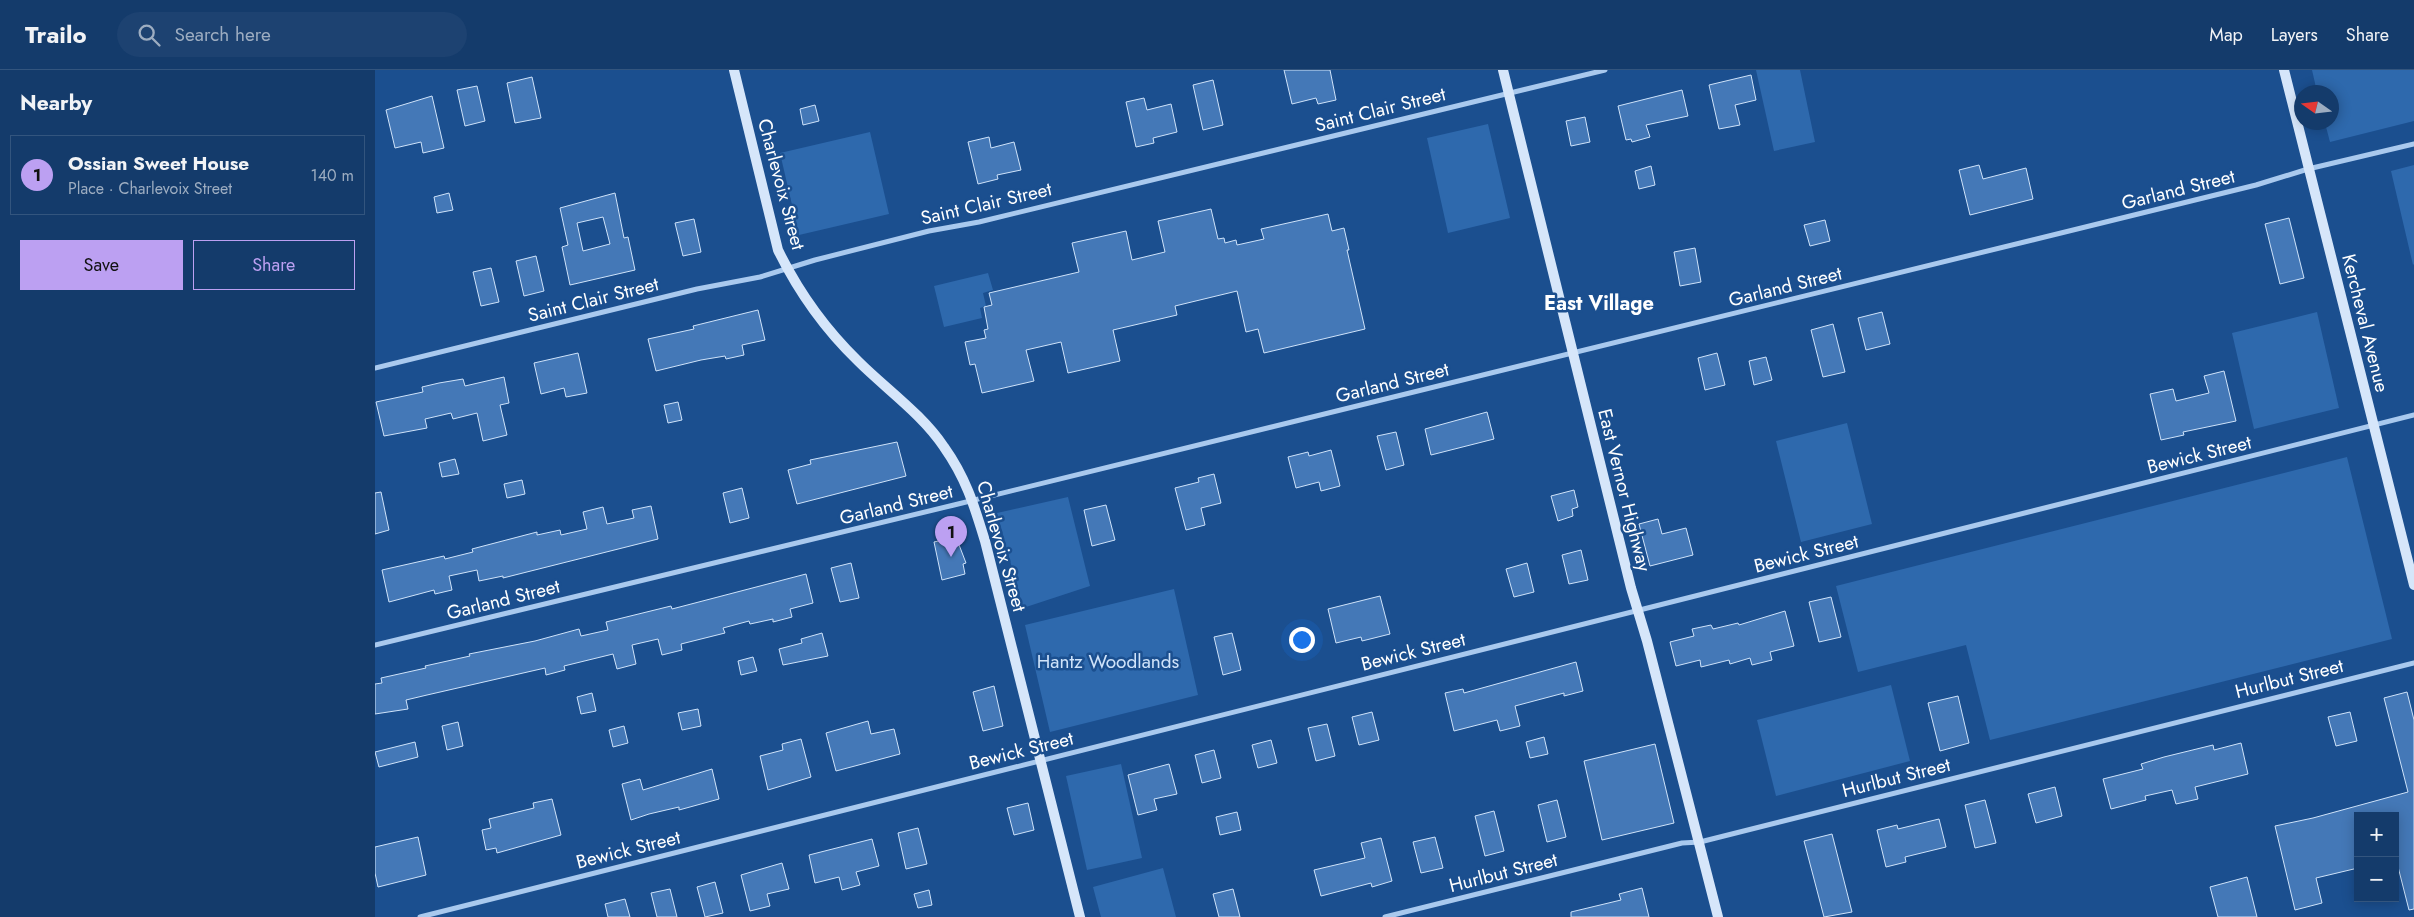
<!DOCTYPE html>
<html lang="en">
<head>
<meta charset="utf-8">
<style>
  body { margin:0; font-family:Jost,sans-serif; background:#1d4271; color:#f1f3f6 }
  .controls { position:absolute; right:15px; bottom:15px; display:grid; overflow:hidden; border-radius:0px; box-shadow:0 2px 12px #0003 }
  .controls button { width:45px; height:45px; display:grid; place-items:center; padding:0; border:0; border-bottom:1px solid #33557e; background:#143b6b; color:#f1f3f6; font:25px sans-serif }
  .compass { position:absolute; left:1919px; top:15px; width:45px; height:45px; border-radius:50%; background:#143b6b; box-shadow:0 2px 12px #0003; rotate:284deg }
  .you { position:absolute; left:926px; top:569px; width:18px; height:18px; margin:-12px; border:4px solid #fff; border-radius:50%; background:#1a73e8; box-shadow:0 0 0 8px #1a73e833 }
  .badge { display:grid; place-items:center; width:32px; height:32px; border-radius:50%; background:#bca0f2; color:#111; font-size:16px; font-weight:700 }
  .pin { position:absolute; translate:-50% -41px; filter:drop-shadow(0 1px 2px #0008) }
  .pin::after { content:''; position:absolute; top:26px; width:18px; height:15px; background:inherit; clip-path:polygon(0 0,100% 0,50% 100%) }
  .list { margin:0; padding:0; list-style:none }
  h2 { display:flex; justify-content:space-between; align-items:center; height:65px; margin:0; padding:0 20px; font-size:21px }
  h2 small { font-size:16px; font-weight:400; color:#9dadc1 }
  .list li { display:grid; grid-template-columns:32px 1fr auto; gap:15px; align-items:center; box-sizing:border-box; height:80px; margin:0 10px 10px; padding:0 10px; border:1px solid #33557e; border-radius:0px }
  .list b { display:block; font-size:19px; white-space:nowrap }
  .list p { margin:0; font-size:16px; white-space:nowrap; color:#9dadc1 }
  .list em { font-size:16px; font-style:normal; color:#9dadc1 }
  .actions { display:flex; gap:10px; padding:15px 20px }
  .actions a { flex:1; padding:11px 0; border:1px solid #bca0f2; border-radius:0px; text-align:center; font-size:18px; color:#bca0f2 }
  .actions .main { background:#bca0f2; color:#111 }
  .icon { flex:none; width:28px; height:28px; fill:none; stroke:currentColor; stroke-width:2; stroke-linecap:round; stroke-linejoin:round }
  .map { position:relative; flex:none; width:2039px; height:847px; overflow:hidden }
  header { display:flex; align-items:center; gap:30px; box-sizing:border-box; height:70px; padding:0 25px; background:#143b6b; border-bottom:1px solid #33557e }
  header strong { font-size:24px }
  nav { display:flex; gap:28px; margin-inline-start:auto; font-size:18px }
  .search { width:350px; height:45px; background:#1d4271; display:flex; align-items:center; gap:12px; box-sizing:border-box; padding:0 18px; border-radius:28px; color:#9dadc1; font-size:19px }
  main { display:flex }
  aside { flex:1; background:#143b6b }
  .map>svg:first-child { display:block }
  .green { fill:#2e69ad }
  .building { fill:#4478b7; stroke:#cfe3fa; fill-rule:evenodd }
  .lines { fill:none; stroke-linecap:round; stroke-linejoin:round }
  .street { stroke:#a9c9ee; stroke-width:5 }
  .secondary { stroke:#d6e6fa; stroke-width:10 }
  .labels { text-anchor:middle; stroke-width:5; stroke-linejoin:round; paint-order:stroke }
  .street-label { font-size:19px; fill:#fff; stroke:#1b4f8f }
  .park-label { font-size:19px; fill:#cfe3fa; stroke:#1b4f8f }
  .neighbourhood-label { font-size:20px; font-weight:bold; fill:#fff; stroke:#1b4f8f }
</style>
</head>
<body>
<header>
<strong>Trailo</strong>
<div class="search"><svg class="icon" aria-label="search" viewBox="0 0 24 24"><circle cx="10" cy="10" r="6"/><path d="M15 15l6 6"/></svg>Search here</div>
<nav><a>Map</a><a>Layers</a><a>Share</a></nav>
</header>
<main>
<aside>
<h2>Nearby<small></small></h2>
<ul class="list">
<li><span class="badge">1</span><div><b>Ossian Sweet House</b><p>Place · Charlevoix Street</p></div><em>140 m</em></li>
</ul>
<div class="actions"><a class="main">Save</a><a>Share</a></div>
</aside>
<div class="map">
<svg width="2039" height="847" viewBox="0 0 2039 847">
  <rect width="100%" height="100%" fill="#1b4f8f"/>
  <path class="green" d="M1381,0h44l15,72 -41,9z
    M1937,0h102v51l-84,21 -5,-19 6,-1v-30h-14z
    M1113,54l22,94 -62,15 -21,-95z
    M495,62l19,82 -90,21 -19,-82z
    M2039,95v99l-1,1 -22,-94z
    M613,203l5,17 -10,3 3,13 -6,2 2,10 -38,9 -10,-41z
    M1942,242l22,96 -85,21 -22,-96z
    M1472,353l25,101 -71,18 -25,-101z
    M1972,387l45,182 -402,101 -24,-95 -108,27 -22,-86z
    M693,427l22,89 -67,22 -26,-95z
    M799,519l24,106 -148,37 -25,-107z
    M1516,615l19,76 -134,35 -19,-76z
    M746,694l21,94 -55,12 -21,-94z
    M788,798l13,49h-75l-8,-30z"/>
  <path class="building" d="M909,0h46l6,30 -18,4 -2,-6 -24,6z
    M1376,5l5,25 -21,5 5,20 -21,4 -10,-44z
    M157,7l9,41 -26,5 -8,-40z
    M838,10l10,45 -20,5 -10,-45z
    M102,16l8,35 -20,5 -8,-36z
    M1307,20l6,26 -42,9 4,12 -18,5 -1,-3 -5,1 -8,-34z
    M57,26l12,52 -21,5 -2,-11 -26,6 -9,-38z
    M769,28l3,12 24,-6 6,28 -24,6 1,5 -18,4 -10,-45z
    M440,35l4,16 -16,4 -3,-16z
    M1210,47l5,25 -19,4 -5,-25z
    M614,67l2,11 23,-6 7,28 -24,5 1,4 -20,5 -10,-42z
    M1604,95l4,14 43,-11 7,31 -63,16 -11,-45z
    M1276,96l4,19 -16,4 -4,-18z
    M74,123l4,17 -16,3 -3,-16z
    M240,123l9,45 4,-1 7,33 -65,15 -8,-38 6,-2 -8,-37zM228,147l7,27 -27,7 -6,-28z
    M836,139l7,30 6,-1 1,5 11,-3 1,5 27,-6 -3,-10 67,-15 4,17 12,-3 5,22h-2l18,79 -101,24 -6,-24 -12,3 -9,-41 -62,15 2,9 -64,15 7,31 -52,12 -7,-31 -35,8 8,31 -52,12 -7,-29 -5,1 -5,-23 21,-4 -2,-8 4,-1 -4,-22 8,-2 -3,-12 90,-21 -7,-29 54,-12 6,29 33,-8 -7,-31z
    M1914,148l15,60 -24,6 -15,-60z
    M319,149l7,33 -18,4 -8,-33z
    M1450,150l5,21 -20,5 -6,-21z
    M1320,178l6,34 -21,4 -6,-34z
    M161,186l8,35 -20,5 -8,-35z
    M116,198l8,34 -18,4 -8,-34z
    M383,240l7,30 -23,5 2,10 -18,4 -1,-3 -24,4 -45,11 -8,-32 46,-10 -1,-3z
    M1507,242l8,32 -24,6 -8,-32z
    M1458,254l12,48 -22,5 -12,-47z
    M203,283l9,40 -21,4 -2,-9 -23,6 -7,-31z
    M1342,283l8,32 -20,5 -7,-32z
    M1391,287l6,23 -18,5 -5,-24z
    M1849,301l12,50 -53,11 1,3 -23,5 -11,-46 23,-5 3,12 33,-8 -5,-17z
    M129,307l5,26 -9,2 7,30 -24,6 -6,-28 -24,6 -2,-6 -26,6 2,9 -43,8 -8,-34 47,-10 -1,-5 17,-4 24,-4 2,7z
    M303,332l4,18 -14,3 -4,-18z
    M1112,342l7,27 -63,16 -6,-26z
    M1021,362l8,33 -18,5 -9,-34z
    M522,372l9,34 -109,28 -9,-34 23,-6 -1,-4z
    M956,380l9,36 -19,5 -2,-9 -23,6 -8,-31 20,-5 1,4z
    M80,389l4,15 -17,3 -3,-14z
    M839,404l7,29 -20,5 4,17 -19,5 -11,-42 24,-6 -1,-4z
    M147,410l3,14 -18,4 -3,-14z
    M367,418l7,30 -19,5 -7,-30z
    M1199,420l4,17 -6,2 1,7 -15,5 -7,-25z
    M6,422l8,38 -14,4v-41z
    M731,435l9,35 -23,6 -8,-36z
    M276,436l7,33 -155,39v-2l-24,5 -2,-11 -28,6 3,14 -17,4 -1,-4 -45,12 -7,-32 62,-14 1,3 28,-7 -1,-3 65,-17v3l23,-5 1,5 26,-6 -4,-17 20,-5 4,17 27,-6 -2,-8z
    M1283,449l4,15 24,-6 7,27 -43,11 -11,-42z
    M581,467l10,26 -3,1 2,10 -23,6 -8,-38z
    M1206,480l7,30 -19,4 -7,-29z
    M476,493l8,35 -19,4 -9,-34z
    M1152,493l7,29 -20,5 -8,-28z
    M431,504l7,29 -23,6 2,8 -19,5v-3l-23,5 -1,-3 -26,7 2,5 -44,11 1,6 -20,5 -4,-16 -26,6 4,19 -19,5 -4,-15 -49,12 1,4 -19,5 -1,-7 -118,27 -21,5 2,9 -33,5v-30l7,-1 -1,-5 45,-10 -1,-2 45,-10 -1,-2 66,-13 44,-12 2,7 27,-6 -2,-8 65,-16 1,3z
    M1005,526l10,38 -28,7 -1,-4 -25,6 -8,-34z
    M1456,527l10,40 -22,5 -10,-40z
    M1410,541l9,35 -24,6 2,8 -20,5 -2,-7 -20,6 -1,-4 -28,7 -1,-7 -24,6 -6,-24 24,-6 -2,-7 19,-4 2,4 25,-6 1,2z
    M447,563l6,23 -45,9 -4,-16 23,-6 -1,-4z
    M857,563l9,37 -18,5 -9,-38z
    M378,587l4,14 -16,4 -3,-14z
    M1201,592l7,29 -19,5v-3l-49,13 5,20 -20,5 -3,-11 -43,11 -9,-38 18,-4 1,4z
    M619,616l9,40 -20,5 -10,-39z
    M2032,622l7,28v189l-5,1 -14,-55v-39h-37v52l-42,10 6,25 -27,7 -20,-84 38,-8 95,-26 -24,-94z
    M217,623l4,18 -15,3 -4,-17z
    M1583,626l11,47 -29,8 -12,-48z
    M323,639l3,17 -19,4 -4,-17z
    M997,642l7,28 -20,5 -7,-28z
    M1975,642l7,29 -21,5 -8,-29z
    M493,651l3,13 23,-5 6,25 -64,17 -10,-38z
    M83,652l5,24 -16,4 -5,-24z
    M952,654l8,32 -19,5 -8,-33z
    M249,656l4,17 -15,4 -4,-17z
    M1169,667l4,17 -18,4 -4,-16z
    M426,669l10,38 -43,13 -8,-34 23,-6 -1,-6z
    M896,670l6,23 -19,5 -6,-23z
    M40,672l3,15 -39,10 -4,-15z
    M1866,673l7,31 -53,13 3,12 -22,5 -4,-14 -27,6 1,4 -35,9 -8,-30 40,-10 -2,-5 23,-7 49,-12 1,5z
    M1280,674l19,79 -72,17 -18,-79z
    M839,680l7,28 -19,5 -7,-28z
    M794,694l8,30 -23,5 3,11 -19,5 -10,-40z
    M337,699l7,30 -40,11v-3l-30,7 -18,6 -9,-36 18,-5 3,11z
    M1680,717l7,29 -26,7 -8,-29z
    M177,729l9,36 -64,18 -1,-5 -10,2 -4,-20 9,-2 -2,-9 45,-11 -1,-5z
    M1182,730l9,37 -19,5 -9,-37z
    M1610,730l11,43 -21,5 -10,-43z
    M653,733l6,27 -20,5 -7,-27z
    M1119,741l10,40 -19,5 -10,-40z
    M862,742l4,18 -21,5 -4,-18z
    M1564,749l7,28 -41,10 1,5 -20,5 -9,-37 20,-5 1,4z
    M543,758l9,36 -21,5 -8,-36z
    M1457,764l20,78 -28,5 -20,-76z
    M43,767l8,38 -48,12 -3,-14v-26z
    M1060,767l8,31 -22,5 -8,-31z
    M1006,768l11,43 -20,6 -1,-4 -50,13 -7,-26 51,-12 -4,-15z
    M497,769l7,27 -23,6 4,13 -18,5 -3,-13 -24,6 -6,-28z
    M407,793l7,26 -22,5 3,12 -20,5 -9,-36z
    M1872,807l10,40h-39l-8,-30z
    M340,812l8,31 -18,4 -8,-30z
    M1267,818l7,29h-78v-5l50,-12 -2,-6z
    M295,819l7,28h-20l-6,-24z
    M858,819l7,28h-21l-6,-23z
    M554,820l3,15 -14,3 -4,-14z
    M250,829l5,18h-22l-3,-13z"/>
  <g class="lines">
    <path class="street" d="M0,298l322,-79 63,-12 55,-17 114,-29 50,-9 626,-152
      M0,575l579,-140 1302,-320 52,-16 106,-25
      M45,847l1994,-502
      M1010,847l297,-74 18,-1 714,-179"/>
    <path class="secondary" d="M359,0l44,180c20,41 47,79 80,111 28,28 64,53 86,86 22,31 30,58 41,94l95,376
      M1128,0l128,518 16,53 71,276
      M1909,0l130,515"/>
  </g>
  <g class="labels">
    <g class="street-label">
      <text transform="translate(1005 39) rotate(-14)" y="7">Saint Clair Street</text>
      <text transform="translate(407 114) rotate(75)" y="7">Charlevoix Street</text>
      <text transform="translate(1803 119) rotate(-14)" y="7">Garland Street</text>
      <text transform="translate(611 133) rotate(-13)" y="7">Saint Clair Street</text>
      <text transform="translate(1410 216) rotate(-14)" y="7">Garland Street</text>
      <text transform="translate(218 229) rotate(-14)" y="7">Saint Clair Street</text>
      <text transform="translate(1991 253) rotate(76)" y="7">Kercheval Avenue</text>
      <text transform="translate(1017 312) rotate(-14)" y="7">Garland Street</text>
      <text transform="translate(1824 384) rotate(-14)" y="7">Bewick Street</text>
      <text transform="translate(1250 420) rotate(76)" y="7">East Vernor Highway</text>
      <text transform="translate(521 434) rotate(-14)" y="7">Garland Street</text>
      <text transform="translate(627 476) rotate(74)" y="7">Charlevoix Street</text>
      <text transform="translate(1431 483) rotate(-14)" y="7">Bewick Street</text>
      <text transform="translate(128 529) rotate(-14)" y="7">Garland Street</text>
      <text transform="translate(1038 581) rotate(-14)" y="7">Bewick Street</text>
      <text transform="translate(1914 608) rotate(-14)" y="7">Hurlbut Street</text>
      <text transform="translate(646 680) rotate(-14)" y="7">Bewick Street</text>
      <text transform="translate(1521 707) rotate(-14)" y="7">Hurlbut Street</text>
      <text transform="translate(253 779) rotate(-14)" y="7">Bewick Street</text>
      <text transform="translate(1128 802) rotate(-14)" y="7">Hurlbut Street</text>
    </g>
    <g class="park-label">
      <text x="733" y="598">Hantz Woodlands</text>
    </g>
    <g class="neighbourhood-label">
      <text x="1224" y="240">East Village</text>
    </g>
  </g>
</svg>
<div class="controls">
<button>+</button>
<button>−</button>
</div>
<svg class="compass" viewBox="-18 -18 36 36"><path d="M0-13l5 13h-10z" fill="#e53935"/><path d="M0 13l5-13h-10z" fill="#9dadc1"/></svg>
<div class="you"></div>
<div class="pin badge" style="left:576px;top:487px">1</div>
</div>
</main>
</body>
</html>
